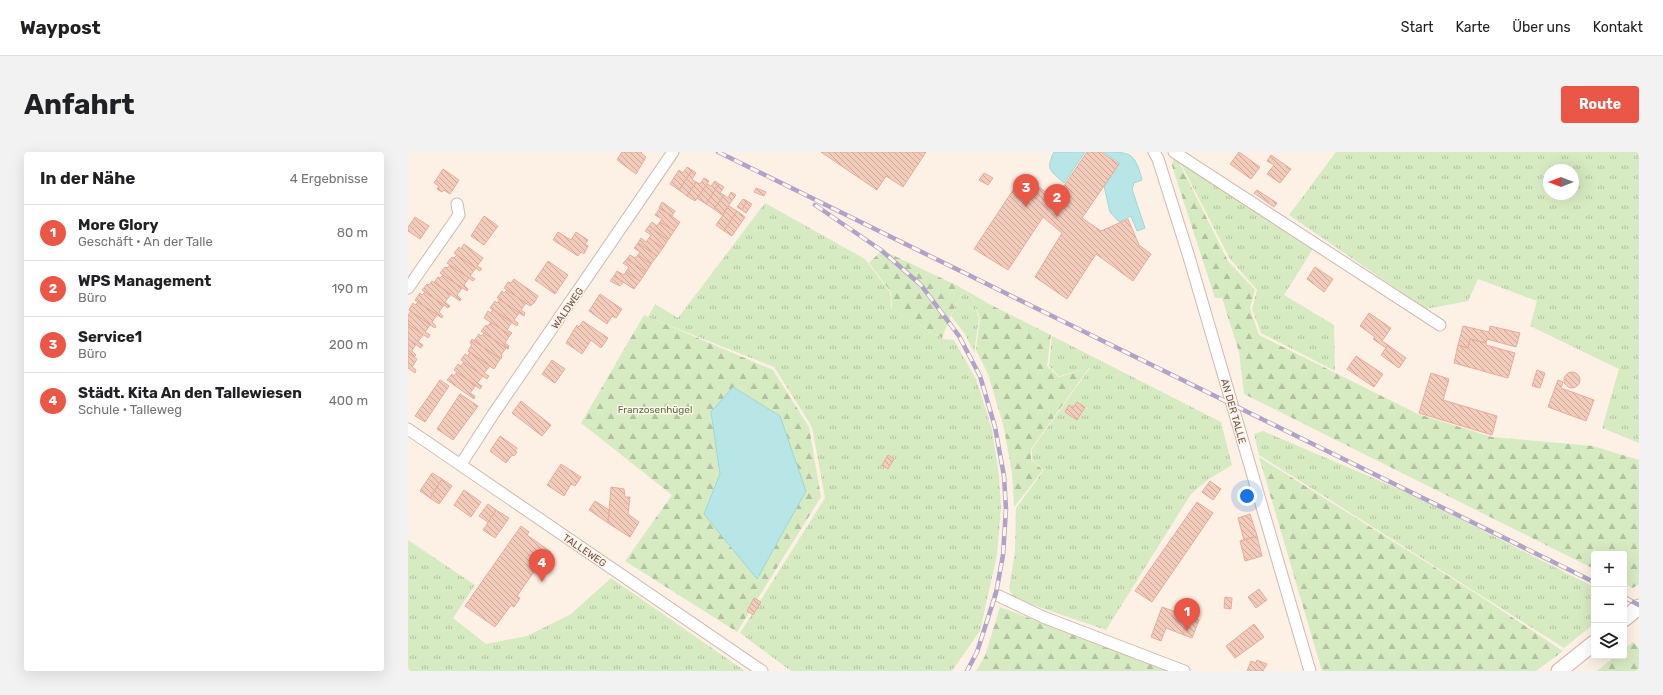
<!DOCTYPE html>
<html lang="de">
<head>
<meta charset="utf-8">
<style>
  body { margin:0; font-family:Rubik,sans-serif; background:#f2f2f2; color:#202124 }
  .controls { position:absolute; right:12px; bottom:12px; display:grid; overflow:hidden; border-radius:4px; box-shadow:0 4px 16px #0002 }
  .controls button { width:36px; height:36px; display:grid; place-items:center; padding:0; border:0; border-bottom:1px solid #e0e0e0; background:#fff; color:#202124; font:20px sans-serif }
  .compass { position:absolute; left:1135px; top:12px; width:36px; height:36px; border-radius:50%; background:#fff; box-shadow:0 4px 16px #0002; rotate:270deg }
  .you { position:absolute; left:839px; top:344px; width:14px; height:14px; margin:-10px; border:3px solid #fff; border-radius:50%; background:#1a73e8; box-shadow:0 0 0 6px #1a73e833 }
  .badge { display:grid; place-items:center; width:26px; height:26px; border-radius:50%; background:#ea5746; color:#fff; font-size:13px; font-weight:700 }
  .pin { position:absolute; translate:-50% -33px; filter:drop-shadow(0 1px 2px #0008) }
  .pin::after { content:''; position:absolute; top:21px; width:14px; height:12px; background:inherit; clip-path:polygon(0 0,100% 0,50% 100%) }
  .list { margin:0; padding:0; list-style:none }
  h2 { display:flex; justify-content:space-between; align-items:center; height:52px; margin:0; padding:0 16px; font-size:17px }
  h2 small { font-size:13px; font-weight:400; color:#757577 }
  .list li { display:grid; grid-template-columns:26px 1fr auto; gap:12px; align-items:center; box-sizing:border-box; height:56px; padding:0 16px; border-top:1px solid #e0e0e0 }
  .list b { display:block; font-size:15px; white-space:nowrap }
  .list p { margin:0; font-size:13px; white-space:nowrap; color:#757577 }
  .list em { font-size:13px; font-style:normal; color:#757577 }
  .icon { flex:none; width:22px; height:22px; fill:none; stroke:currentColor; stroke-width:2; stroke-linecap:round; stroke-linejoin:round }
  .map { position:relative; flex:none; width:1231px; height:519px; overflow:hidden; border-radius:4px }
  header { display:flex; align-items:center; gap:24px; box-sizing:border-box; height:56px; padding:0 20px; background:#fff; border-bottom:1px solid #e0e0e0 }
  header strong { font-size:19px }
  nav { display:flex; gap:22px; margin-inline-start:auto; font-size:14px }
  .intro { display:flex; align-items:center; justify-content:space-between; box-sizing:border-box; height:96px; padding:0 24px }
  h1 { margin:0; font-size:28px }
  .button { padding:10px 18px; border-radius:4px; background:#ea5746; color:#fff; font-size:14px; font-weight:700 }
  main { display:flex; gap:24px; padding:0 24px }
  aside { flex:1; background:#fff; border-radius:4px; box-shadow:0 4px 16px #0002 }
  .map>svg:first-child { display:block }
  .grass { fill:url(#grass-tufts); fill-rule:evenodd }
  .forest { fill:url(#forest-firs); fill-rule:evenodd }
  .water { fill:#b8e6e7; stroke:#9ed7d9 }
  .building { fill:url(#building-back-hatch); stroke:#e6ae9b }
  .lines { fill:none; stroke-linecap:round; stroke-linejoin:round }
  .street-casing { stroke:#d1b9ad; stroke-width:13 }
  .secondary-casing { stroke:#d4b8aa; stroke-width:17 }
  .street { stroke:#fff; stroke-width:11 }
  .secondary { stroke:#fff; stroke-width:15 }
  .rail-casing { stroke:#b1a2c7; stroke-width:4.5 }
  .rail { stroke:#fff5eb; stroke-width:3; stroke-dasharray:9; stroke-linecap:butt }
  .labels { text-anchor:middle; stroke-width:3; stroke-linejoin:round; paint-order:stroke }
  .street-label { font-size:10px; fill:#765449; stroke:#fff5eb }
  .park-label { font-size:10px; fill:#55763e; stroke:#fff5eb }
</style>
</head>
<body>
<header>
<strong>Waypost</strong>
<nav><a>Start</a><a>Karte</a><a>Über uns</a><a>Kontakt</a></nav>
</header>
<div class="intro"><h1>Anfahrt</h1><a class="button">Route</a></div>
<main>
<aside>
<h2>In der Nähe<small>4 Ergebnisse</small></h2>
<ul class="list">
<li><span class="badge">1</span><div><b>More Glory</b><p>Geschäft · An der Talle</p></div><em>80 m</em></li>
<li><span class="badge">2</span><div><b>WPS Management</b><p>Büro</p></div><em>190 m</em></li>
<li><span class="badge">3</span><div><b>Service1</b><p>Büro</p></div><em>200 m</em></li>
<li><span class="badge">4</span><div><b>Städt. Kita An den Tallewiesen</b><p>Schule · Talleweg</p></div><em>400 m</em></li>
</ul>
</aside>
<div class="map">
<svg width="1231" height="519" viewBox="0 0 1231 519">
  <defs>
    <pattern id="grass-tufts" width="24" height="20" patternUnits="userSpaceOnUse"><rect width="24" height="20" fill="#d7ebc2"/><path d="M3 7l-1-3M5 7V3M7 7l1-3M15 17l-1-3M17 17v-4M19 17l1-3" fill="none" stroke="#b3c1a0"/></pattern>
    <pattern id="forest-firs" width="22" height="20" patternUnits="userSpaceOnUse"><rect width="22" height="20" fill="#d7ebc2"/><path d="M5 1l3.5 6h-7zM16 11l3.5 6h-7z" fill="#b3c1a0"/></pattern>
    <pattern id="building-back-hatch" width="6" height="6" patternUnits="userSpaceOnUse"><rect width="6" height="6" fill="#f3cbbb"/><path d="M-1 5l2 2M0 0l6 6M5-1l2 2" fill="none" stroke="#c9a79a"/></pattern>
  </defs>
  <rect width="100%" height="100%" fill="#fdf0e4"/>
  <path class="grass" d="M928,0h303v291l-37,-15 17,-59 -89,-43 7,-25 -59,-22 -10,22 -42,8 -137,-94zM1141,18h24v24h-24z
    M770,6l135,91 -29,46 50,30 1,46 -74,-38 -9,-24 5,-19 -27,-31z
    M357,51l100,56 25,33 1,16 52,31 11,1 22,39 16,50 7,47 2,32 -4,47 -17,76 -28,40h-161l-51,-38 85,-135 -13,-71 -38,-60 -126,-50 7,-13 23,14z
    M555,139l9,6 7,21 -5,35 -9,-19 -14,-18z
    M644,184l169,86 11,43 -23,14 -18,15 -85,136 -91,-31 -6,-10 6,-38 1,-43 28,-38 -12,-10v-11l58,-81 -31,8 -10,-10z
    M855,279l150,64 181,92v37l-30,24 -305,-193 -5,-21z
    M0,388l67,45 -22,33 33,26 41,-8 44,-22 40,-36 134,93h-337z"/>
  <path class="forest" d="M765,8h5l50,101 27,29 -5,18 9,27 159,79 74,23 101,9 46,14v124l-6,4 -9,-4v-30h-30v15l-350,-175 -5,-42 -17,-54h-7l-43,-132z
    M474,98l74,35 37,21 58,29 -4,31 12,11 30,-9 -58,81v11l12,10 -29,37 -2,-35 -9,-48 -15,-50 -12,-24 4,-32 -8,-21 -9,-6 -12,24 -9,23 -50,-29 -1,-17 -22,-29z
    M236,163l129,55 36,57 12,70 -84,135 -112,-71 47,-66 -91,-72zM312,322l37,105 -53,-65z
    M851,305l221,139 83,55 -27,20h-214z
    M592,455l168,64h-192l9,-15z
    M1225,490l6,6v23h-42l18,-15h9v-7z"/>
  <path class="water" d="M646,0h31l-21,31c-13,-12 -19,-13 -10,-31z
    M695,0c27,0 32,0 39,28l-8,3 -2,6 13,39 -8,3 -6,-15 -12,6 -9,-10 -6,-26 16,-23z
    M325,235l47,29 26,75 -49,88 -53,-65 16,-40 -9,-62z"/>
  <path class="building" d="M214,0h20l-1,1 5,4 -10,17 -19,-14z
    M413,0h105l-23,35 -17,-11 -9,14z
    M679,0h14l18,12 -37,54 19,13 27,-12 11,26 12,9 -18,27 -37,-27 -29,45 -32,-22 27,-44 -19,-16 -35,53 -34,-21 49,-74 32,24z
    M831,0l21,15 -9,12 -21,-15z
    M863,3l20,14 -11,14 -13,-9 7,-9 -7,-4z
    M279,15l5,3 -13,20 -9,-6 9,-14 4,3z
    M35,17l16,11 -9,14 -6,-4 -2,2 -5,-3 2,-3 -5,-3z
    M284,18l4,3 -4,6 4,3 -9,14 -8,-6z
    M576,21l9,5 -5,7 -9,-5z
    M296,26l5,3 -14,20 -8,-5 9,-14 4,2z
    M307,29l4,3 -13,20 -9,-6 10,-14 4,2z
    M311,32l5,3 -4,6 4,2 -10,14 -8,-5z
    M348,36l10,4 -2,4 -10,-4z
    M849,38l20,13 -3,4 -20,-14z
    M323,40l5,3 -14,20 -8,-6 10,-14 4,3z
    M335,47l4,2 -5,9 -5,-3z
    M339,49l5,3 -6,9 -4,-3z
    M254,50l13,9 -3,5 -13,-8z
    M321,54l8,5 -13,20 -8,-6z
    M252,56l20,14 -6,9 -14,-9 2,-3 -7,-4z
    M329,59l8,6 -13,19 -8,-5z
    M76,64l14,10 -14,19 -13,-9z
    M7,65l14,9 -9,13 -12,-8v-4z
    M244,70l5,4 3,-4 14,9 -6,9 -19,-14z
    M241,74l19,14 -5,8 -14,-10 2,-3 -6,-4z
    M150,80l13,8 5,-8 12,8 -3,4 3,2 -4,8 -3,-2 -3,4 -25,-16z
    M233,86l5,4 3,-4 14,10 -6,8 -19,-13z
    M230,91l19,13 -6,8 -13,-9 2,-3 -6,-4z
    M56,92l19,14 -6,8 5,3 -2,2 -26,-18 5,-6 2,2z
    M49,103l19,13 -6,8 5,3 -2,2 -26,-18 5,-6 2,1z
    M222,103l5,3 3,-3 13,9 -5,8 -19,-13z
    M219,107l19,13 -6,9 -14,-9 3,-5 -6,-4z
    M140,109l20,14 -13,19 -20,-14z
    M42,113l19,13 -5,7 4,4 -1,2 -27,-18 5,-6 2,1z
    M907,115l18,12 -9,13 -17,-13z
    M209,119l7,4 2,-3 14,9 -6,8 -20,-13z
    M35,123l19,13 -5,7 4,4 -1,2 -26,-18 4,-6 2,1z
    M206,124l9,6 -3,4 -10,-5z
    M106,127l24,17 -4,7 -4,3 -26,-18 4,-6 3,1z
    M24,129l19,13 -6,8 5,4 -2,2 -26,-18 5,-6 2,1z
    M99,138l19,13 -5,7 4,3 -1,3 -27,-18 5,-7 2,2z
    M17,140l19,13 -5,7 4,4 -1,2 -27,-18 5,-7 2,2z
    M192,142l22,15 -6,9 -4,-2 -5,8 -18,-13z
    M92,147l19,14 -5,7 4,3 -1,3 -27,-18 5,-7 2,2z
    M10,150l19,13 -5,7 4,4 -1,2 -26,-18 4,-7 2,2z
    M85,157l19,13 -5,8 5,3 -2,2 -26,-17 4,-7 3,2z
    M3,159l19,14 -5,7 5,3 -2,3 -20,-14v-9z
    M961,161l22,15 -9,13 6,4 -2,3 -13,-9 2,-2 -15,-11z
    M175,169l25,17 -7,10 -10,-8 -9,14 -16,-11 11,-18 2,2z
    M83,170l19,13 -5,8 4,3 -1,3 -27,-18 5,-6 2,1z
    M0,172l15,11 -5,7 5,3 -2,3 -13,-9z
    M1055,174l26,6 1,-6 30,7 -4,14 -29,-8 -1,4 -16,-4 -2,9 -10,-3z
    M76,181l22,15 -5,7 1,1 -1,3 -27,-18 5,-7 2,2z
    M0,187l8,5 -4,7 4,4 -2,2 -6,-4z
    M64,187l28,20 -6,10 -26,-18 4,-7 -2,-1z
    M1062,187l16,4v2l29,8 -7,25 -54,-15 4,-18 10,3z
    M980,193l18,13 -7,10 -18,-13z
    M62,200l20,14 -6,7 5,3 -2,3 -26,-19 4,-6 3,2z
    M0,201l9,6 -5,8 4,3 -1,3 -7,-5z
    M948,204l27,18 -9,13 -27,-18z
    M144,208l13,9 -10,14 -13,-9z
    M56,210l19,14 -6,7 5,3 -2,3 -26,-19 4,-6 3,2z
    M1129,218l8,3 -5,15 -8,-2z
    M49,220l19,13 -6,8 5,3 -1,3 -27,-19 5,-6 2,2z
    M1156 228a8 8 0 1 1 16 0a8 8 0 1 1-16 0Z
    M1023,221l18,6 -6,21 54,16 -5,19 -73,-22z
    M32,228l9,6 -24,36 -10,-6z
    M1150,228l5,2 -2,6 33,12 -8,21 -38,-14z
    M52,242l18,12 -25,34 -16,-11z
    M113,249l30,24 -9,11 -30,-23z
    M669,250l8,5 -8,13 -12,-8 4,-7 4,3z
    M92,284l17,12 -2,3 2,1 -3,4 -2,-1 -6,8 -16,-12z
    M480,303l6,4 -6,10 -6,-4z
    M153,312l20,13 -6,9 -4,-2 -7,12 -17,-11z
    M24,321l10,6 -12,19 -10,-7z
    M34,327l10,7 -13,18 -9,-6z
    M802,329l11,8 -8,11 -11,-8z
    M203,335l13,2 1,8h5l-2,17 11,8 -9,15 -22,-14z
    M56,338l17,12 -10,15 -17,-12z
    M187,349l14,9 -1,13 -19,-13z
    M789,350l16,11 -61,89 -17,-11z
    M80,352l8,6 -8,12 -9,-6z
    M88,358l13,8 -14,20 -12,-8z
    M842,362l7,22 -13,4 -6,-22z
    M113,374l8,6 -2,3 24,17 -7,9 -2,-1 -25,36 3,2 -6,9 -3,-2 -16,22 -30,-21z
    M849,384l5,20 -17,5 -5,-20z
    M851,437l8,11 -11,8 -8,-11z
    M817,445l7,1 -1,11 -7,-1z
    M346,446l7,4 -8,13 -6,-4z
    M754,455l37,13 -7,18 -26,-10 -5,13 -10,-4z
    M846,472l10,13 -29,21 -9,-12z
    M849,508l10,4 -4,7h-16l4,-10 5,2z"/>
  <g class="lines">
    <g class="street-casing">
      <path id="street" d="M746,0l4,7 31,98 121,414
        M766,0l266,173
        M0,136l51,-73 -2,-11
        M0,277l354,242
        M53,312l33,-51 179,-261
        M591,444l44,21 141,54"/>
    </g>
    <g class="secondary-casing">
      <path id="secondary" d="M1216,467l15,-12
        M1151,519l35,-28"/>
    </g>
    <use href="#street" class="street"/>
    <use href="#secondary" class="secondary"/>
    <g class="rail-casing">
      <path id="rail" d="M310,0l876,430
        M407,53l66,45 40,35 38,51 21,40 15,51 9,49 2,33 -3,46 -7,38 -19,59 -10,19
        M1216,445l15,8"/>
    </g>
    <use href="#rail" class="rail"/>
  </g>
  <g class="labels">
    <g class="street-label">
      <text transform="translate(159 156) rotate(-55)" y="4">WALDWEG</text>
      <text transform="translate(826 259) rotate(74)" y="4">AN DER TALLE</text>
      <text transform="translate(177 398) rotate(34)" y="4">TALLEWEG</text>
    </g>
    <g class="park-label">
      <text x="247" y="261">Franzosenhügel</text>
    </g>
  </g>
</svg>
<div class="controls">
<button>+</button>
<button>−</button>
<button><svg class="icon" aria-label="layers" viewBox="0 0 24 24"><path d="M12 4l9 5-9 5-9-5zM3 14l9 5 9-5"/></svg></button>
</div>
<svg class="compass" viewBox="-18 -18 36 36"><path d="M0-13l5 13h-10z" fill="#e53935"/><path d="M0 13l5-13h-10z" fill="#757577"/></svg>
<div class="you"></div>
<div class="pin badge" style="left:779px;top:479px">1</div>
<div class="pin badge" style="left:649px;top:65px">2</div>
<div class="pin badge" style="left:618px;top:55px">3</div>
<div class="pin badge" style="left:134px;top:430px">4</div>
</div>
</main>
</body>
</html>
